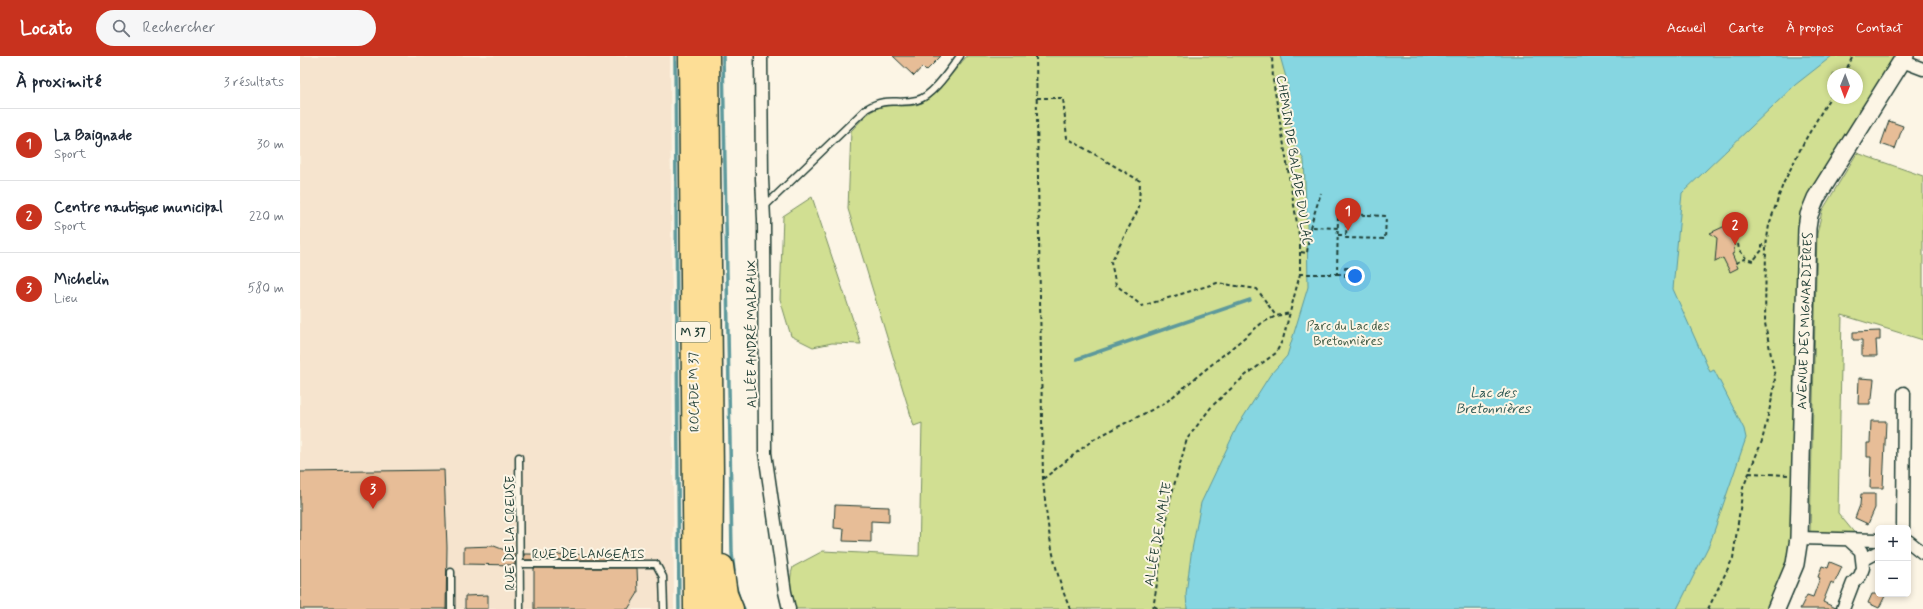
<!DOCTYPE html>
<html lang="fr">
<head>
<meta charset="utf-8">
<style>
  body { margin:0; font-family:Mynerve,sans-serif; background:#f6f6f7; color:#1f2937 }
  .controls { position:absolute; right:12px; bottom:12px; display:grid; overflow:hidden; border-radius:6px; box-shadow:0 2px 6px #0003 }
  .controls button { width:36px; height:36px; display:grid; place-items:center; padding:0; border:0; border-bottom:1px solid #e0e1e3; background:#fff; color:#1f2937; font:20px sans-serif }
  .compass { position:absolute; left:1527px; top:12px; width:36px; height:36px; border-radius:50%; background:#fff; box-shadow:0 2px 6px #0003; rotate:181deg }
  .you { position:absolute; left:1055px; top:220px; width:14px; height:14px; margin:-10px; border:3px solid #fff; border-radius:50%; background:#1a73e8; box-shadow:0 0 0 6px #1a73e833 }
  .badge { display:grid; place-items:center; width:26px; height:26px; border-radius:50%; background:#c8321e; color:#fff; font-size:13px; font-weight:700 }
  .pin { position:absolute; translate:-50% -33px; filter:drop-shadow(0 1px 2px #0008) }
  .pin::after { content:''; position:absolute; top:21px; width:14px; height:12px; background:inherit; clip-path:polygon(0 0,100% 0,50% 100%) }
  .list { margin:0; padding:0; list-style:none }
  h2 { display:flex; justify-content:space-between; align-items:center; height:52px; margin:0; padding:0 16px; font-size:17px }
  h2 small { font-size:13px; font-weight:400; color:#747a83 }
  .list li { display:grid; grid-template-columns:26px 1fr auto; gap:12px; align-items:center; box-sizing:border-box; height:72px; padding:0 16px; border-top:1px solid #e0e1e3 }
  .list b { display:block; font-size:15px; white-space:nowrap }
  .list p { margin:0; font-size:13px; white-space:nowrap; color:#747a83 }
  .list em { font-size:13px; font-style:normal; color:#747a83 }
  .icon { flex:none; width:22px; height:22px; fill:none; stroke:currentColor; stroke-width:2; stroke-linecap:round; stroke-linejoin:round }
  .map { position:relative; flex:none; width:1623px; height:553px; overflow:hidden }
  header { display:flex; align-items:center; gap:24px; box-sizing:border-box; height:56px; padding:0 20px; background:#c8321e; color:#fff }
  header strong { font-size:19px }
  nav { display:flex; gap:22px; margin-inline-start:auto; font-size:14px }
  .search { width:280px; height:36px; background:#f6f6f7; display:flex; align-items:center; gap:10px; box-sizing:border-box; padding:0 14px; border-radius:22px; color:#747a83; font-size:15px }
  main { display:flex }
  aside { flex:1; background:#fff }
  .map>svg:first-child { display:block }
  .built { fill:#f6e4ce }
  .green { fill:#d1df92; stroke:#788e63; fill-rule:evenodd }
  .water { fill:#86d6e1; stroke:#5d999c }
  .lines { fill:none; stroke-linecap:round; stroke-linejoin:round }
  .stream { stroke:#5d999c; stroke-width:3.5 }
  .building { fill:#e7bd97; stroke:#1f3d34 }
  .lane-casing { stroke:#1f3d34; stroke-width:9 }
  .street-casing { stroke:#1f3d34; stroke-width:15 }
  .secondary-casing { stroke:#1f3d34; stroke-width:20 }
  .highway-casing { stroke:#1f3d34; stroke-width:25 }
  .path { stroke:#1f3d34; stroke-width:2; stroke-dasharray:4 3; stroke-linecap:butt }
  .lane { stroke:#fcf5e5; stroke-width:6 }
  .street { stroke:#fcf5e5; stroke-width:12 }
  .secondary { stroke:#fcf5e5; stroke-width:17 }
  .highway { stroke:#fdde96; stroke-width:22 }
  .labels { text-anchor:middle; stroke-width:4; stroke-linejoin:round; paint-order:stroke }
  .shield { fill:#fcf5e5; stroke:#617469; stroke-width:1 }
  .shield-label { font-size:12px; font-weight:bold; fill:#1f3d34 }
  .street-label { font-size:13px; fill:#1f3d34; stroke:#fcf5e5 }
  .park-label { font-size:13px; fill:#435d47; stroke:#fcf5e5 }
  .water-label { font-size:14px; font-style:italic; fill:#345c57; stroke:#fcf5e5 }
</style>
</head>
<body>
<header>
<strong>Locato</strong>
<div class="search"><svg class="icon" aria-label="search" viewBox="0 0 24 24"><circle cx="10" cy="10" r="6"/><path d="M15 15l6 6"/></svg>Rechercher</div>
<nav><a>Accueil</a><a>Carte</a><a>À propos</a><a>Contact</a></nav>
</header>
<main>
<aside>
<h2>À proximité<small>3 résultats</small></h2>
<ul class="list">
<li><span class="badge">1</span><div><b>La Baignade</b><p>Sport</p></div><em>30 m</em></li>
<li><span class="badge">2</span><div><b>Centre nautique municipal</b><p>Sport</p></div><em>220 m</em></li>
<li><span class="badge">3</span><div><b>Michelin</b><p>Lieu</p></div><em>580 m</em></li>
</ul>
</aside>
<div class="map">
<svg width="1623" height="553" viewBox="0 0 1623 553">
  <rect width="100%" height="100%" fill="#fcf5e5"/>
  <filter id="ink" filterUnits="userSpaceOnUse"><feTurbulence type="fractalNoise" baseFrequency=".025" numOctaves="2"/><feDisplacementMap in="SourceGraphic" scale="8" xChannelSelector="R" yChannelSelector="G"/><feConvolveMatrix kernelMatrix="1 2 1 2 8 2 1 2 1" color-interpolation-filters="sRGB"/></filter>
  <g filter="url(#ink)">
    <path class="built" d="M0,0h370l4,553h-374z"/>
    <path class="green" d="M667,0h938l-89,142 -23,341 -3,21 -23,49h-972c-4,-14 -7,-28 -2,-42l30,-16 96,5 3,-133 -8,3 -66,-217 3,-78c8,-8 17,-20 29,-24 13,-4 29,2 42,-4 16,-8 33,-34 45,-47zM1533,18h24v24h-24z
      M1557,97l66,23v164l-81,-25 -4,198 19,23 -47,-3 7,-299 5,-23z
      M512,141l49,147 -29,-1 -19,4 -22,-11 -11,-37 3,-83z"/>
    <path class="water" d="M980,0h552l-37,29 -113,108 -9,96 37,83 4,-2 30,59 2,9 -36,105 -33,66h-490l-1,-15 5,-39 10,-52 36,-76 33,-52 17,-19 21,-69 -1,-61 -3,-66 -11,-17 -6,-62z"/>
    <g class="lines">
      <path class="stream" d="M375,0l4,553
        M423,0l9,497 2,18
        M777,303l173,-59
        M435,529l5,16 4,8"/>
    </g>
    <path class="building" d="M593,0h48l-15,15 -4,-4 -8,9z
      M1589,65l14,5 -8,23 -14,-5z
      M1436,165l-2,32 -2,1 6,14 -8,4 -7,-14 -8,4 2,-24 -7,-5z
      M1580,275v9h-4l1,16h-15v-16h-9v-8z
      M1559,322l15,1 -2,20h-2v5h-12z
      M1571,365h15l-3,67h-13l1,-31h-4v-14h3z
      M144,414l3,77 -1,62h-146v-137z
      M1561,438h14v14l-7,16 -13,-6 5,-13z
      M535,449l54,2v15l-18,-1v21l-28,-1 1,-12 -10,-1z
      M194,490l21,8v11l-51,-1v-17z
      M224,498l113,1v5h-113z
      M1530,506l12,5 -8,17 -3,-2 -8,20 13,6v1h-36l7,-14 6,2 7,-19 -2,-1 4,-11 6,2z
      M234,512h103l1,25 -10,16h-94z
      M1572,538h14l-7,14 -11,-5z
      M188,539v14h-23v-13z"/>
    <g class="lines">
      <g class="lane-casing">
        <path id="lane" d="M464,151l102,-98c22,-13 30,-4 51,-9 15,-3 34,-32 43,-44
          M219,401l1,152
          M220,508h136l7,13 1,32
          M151,516v37"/>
      </g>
      <g class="street-casing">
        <path id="street" d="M461,0l1,123 2,40 1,234 20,139 4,17
          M1602,5l21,8
          M1603,472l1,-135
          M1499,482l79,2
          M1608,485l15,12
          M1563,504l15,-8
          M1543,553l10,-26 7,-7 3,-8 -2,-17 -12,-11"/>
      </g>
      <g class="secondary-casing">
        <path id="secondary" d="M1476,553l19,-45 4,-26 8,-310 2,-13 7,-17 89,-142"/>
      </g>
      <g class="highway-casing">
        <path id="highway" d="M390,0l5,553
          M408,0l4,420 -1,133
          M422,510l4,28 6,15"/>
      </g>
      <path class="path" d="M736,0l7,423c4,45 9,88 27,130
        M1544,18l9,-18
        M737,42h26l4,40 73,43 -1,27 -28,54 5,23 26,21 75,-23 40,6 19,27
        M1047,158l39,2 -1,23 -39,-1z
        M1038,162h9
        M1010,171l11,-34
        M1038,179h8
        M1438,188l1,6 7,8
        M1001,196l6,1 3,-26 28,1
        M1436,207l8,-4 9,2 9,-11v-5l4,1
        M1045,212h11v11h-11z
        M1000,218h37l1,-59
        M1037,218h8
        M1449,417l39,2
        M743,423l51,-40 71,-36 97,-80 14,-7 14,-3
        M854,550l5,3
        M853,553l17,-109 17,-61 25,-33 34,-31 30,-22 7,-14 17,-65v-33l-27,-161 -1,-24
        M1408,553l25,-51 10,-70 19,-47 12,-51 1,-13 -10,-54 1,-77 3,-21 14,-41 21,-42 29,-50"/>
      <use href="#lane" class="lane"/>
      <use href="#street" class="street"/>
      <use href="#secondary" class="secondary"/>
      <use href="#highway" class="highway"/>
    </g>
  </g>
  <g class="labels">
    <rect class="shield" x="376" y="266" width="34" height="20" rx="3"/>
    <g class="shield-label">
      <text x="393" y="280">M 37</text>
    </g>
    <g class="street-label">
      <text transform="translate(995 104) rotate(81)" y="5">CHEMIN DE BALADE DU LAC</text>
      <text transform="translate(1504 265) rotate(-88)" y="5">AVENUE DES MIGNARDIÈRES</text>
      <text transform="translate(451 278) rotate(-90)" y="5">ALLÉE ANDRÉ MALRAUX</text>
      <text transform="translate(393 336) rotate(-91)" y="5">ROCADE M 37</text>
      <text transform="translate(209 477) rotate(-90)" y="5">RUE DE LA CREUSE</text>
      <text transform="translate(857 478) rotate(-80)" y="5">ALLÉE DE MALTE</text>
      <text x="288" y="502">RUE DE LANGEAIS</text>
    </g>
    <g class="park-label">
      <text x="1048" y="274">Parc du Lac des<tspan x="1048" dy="15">Bretonnières</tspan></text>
    </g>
    <g class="water-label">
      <text x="1193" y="341">Lac des<tspan x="1193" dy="16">Bretonnières</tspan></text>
    </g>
  </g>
</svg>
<div class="controls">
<button>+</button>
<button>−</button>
</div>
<svg class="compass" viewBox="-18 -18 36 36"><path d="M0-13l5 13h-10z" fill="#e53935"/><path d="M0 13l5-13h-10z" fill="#747a83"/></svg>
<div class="you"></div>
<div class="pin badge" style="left:1048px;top:175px">1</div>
<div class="pin badge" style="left:1435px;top:189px">2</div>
<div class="pin badge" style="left:73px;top:453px">3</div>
</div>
</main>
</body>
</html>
